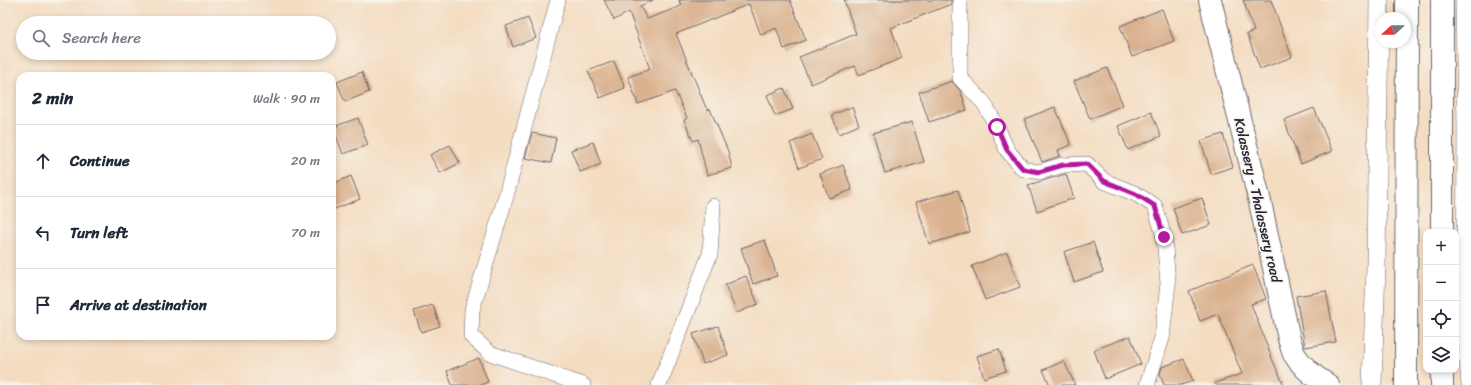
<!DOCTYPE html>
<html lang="en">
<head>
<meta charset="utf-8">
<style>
  body { margin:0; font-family:Sriracha,sans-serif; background:#f6f6f7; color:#1f2937 }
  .controls { position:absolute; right:12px; bottom:12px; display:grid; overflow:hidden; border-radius:8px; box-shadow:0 2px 6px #0003 }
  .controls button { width:36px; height:36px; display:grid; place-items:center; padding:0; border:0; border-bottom:1px solid #e0e1e3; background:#fff; color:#1f2937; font:20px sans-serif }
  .compass { position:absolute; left:1375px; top:12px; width:36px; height:36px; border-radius:50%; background:#fff; box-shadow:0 2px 6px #0003; rotate:249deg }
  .stop { position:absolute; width:12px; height:12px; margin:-9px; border:3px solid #b5179e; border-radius:50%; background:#fff }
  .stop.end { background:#b5179e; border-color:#fff; box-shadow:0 1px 4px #0008 }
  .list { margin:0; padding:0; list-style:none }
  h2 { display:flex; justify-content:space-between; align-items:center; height:52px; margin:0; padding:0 16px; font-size:17px }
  h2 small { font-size:13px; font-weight:400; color:#747a83 }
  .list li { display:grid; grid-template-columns:26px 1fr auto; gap:12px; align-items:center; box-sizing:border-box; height:72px; padding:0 16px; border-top:1px solid #e0e1e3 }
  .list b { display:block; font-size:15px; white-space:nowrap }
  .list em { font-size:13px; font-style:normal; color:#747a83 }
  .icon { flex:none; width:22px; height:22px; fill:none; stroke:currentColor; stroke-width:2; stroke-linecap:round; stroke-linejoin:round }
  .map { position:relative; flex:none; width:1471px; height:385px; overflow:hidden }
  .search { position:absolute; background:#fff; box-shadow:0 2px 6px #0003; left:16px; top:16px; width:320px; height:44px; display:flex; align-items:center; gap:10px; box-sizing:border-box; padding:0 14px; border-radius:22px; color:#747a83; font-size:15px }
  .panel { position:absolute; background:#fff; box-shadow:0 2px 6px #0003; left:16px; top:72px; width:320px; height:268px; border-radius:12px }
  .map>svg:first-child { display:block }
  .building { fill:#dab290 }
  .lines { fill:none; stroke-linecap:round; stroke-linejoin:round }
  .minor-casing { stroke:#6c636a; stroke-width:16 }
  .tertiary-casing { stroke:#6c636a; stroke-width:20 }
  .secondary-casing { stroke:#6c636a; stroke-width:24 }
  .trunk-casing { stroke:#6c636a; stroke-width:24 }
  .minor { stroke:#fff; stroke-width:15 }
  .tertiary { stroke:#fff; stroke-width:19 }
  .secondary { stroke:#fff; stroke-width:22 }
  .trunk { stroke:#fff; stroke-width:22 }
  .route { stroke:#b5179e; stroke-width:5 }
  .labels { text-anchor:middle; stroke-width:3; stroke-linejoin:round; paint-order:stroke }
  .street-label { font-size:14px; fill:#22223b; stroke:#f7f3e8 }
</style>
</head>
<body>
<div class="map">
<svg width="1471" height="385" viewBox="0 0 1471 385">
  <rect width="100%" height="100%" fill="#f7f3e8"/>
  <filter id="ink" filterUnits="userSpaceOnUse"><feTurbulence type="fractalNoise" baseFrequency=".025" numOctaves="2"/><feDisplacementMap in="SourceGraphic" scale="8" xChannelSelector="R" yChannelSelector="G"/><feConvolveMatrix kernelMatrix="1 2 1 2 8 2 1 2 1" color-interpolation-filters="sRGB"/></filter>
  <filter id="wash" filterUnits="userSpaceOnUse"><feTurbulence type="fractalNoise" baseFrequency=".012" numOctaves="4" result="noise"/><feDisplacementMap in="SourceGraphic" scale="16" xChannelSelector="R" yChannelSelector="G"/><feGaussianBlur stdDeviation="0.9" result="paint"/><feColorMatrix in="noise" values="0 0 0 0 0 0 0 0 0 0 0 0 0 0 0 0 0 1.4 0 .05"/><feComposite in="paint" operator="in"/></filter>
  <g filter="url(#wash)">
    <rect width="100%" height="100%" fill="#f4dcc1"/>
    <g id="blocks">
      <path class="building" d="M604,0h49l-13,6 7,13 34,-13 -2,-6h111l16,40 -22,9 -8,-21 -15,7 -12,-31 -73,30 31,76 3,-1 18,42 4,17 -25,7 -9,-36 -5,2 -9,-21 3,-2 -12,-27 -37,13 -10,-27 22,-8 -21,-57 -15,8z
        M844,0h107v4l-60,24 11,30 -43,17 -4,-9 -44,18 -12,-27 57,-23z
        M1243,0h28l21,57 -32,12 -13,-35 7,-3z
        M1162,9l12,32 -42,16 -12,-31z
        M528,18l8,20 -23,9 -7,-21z
        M614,61l11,27 -25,10 -12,-27z
        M1107,68l16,37 -33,14 -16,-38z
        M362,72l7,20 -24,10 -8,-20z
        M952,81l9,11 6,18 -38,12 -10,-30z
        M784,88l9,21 -18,7 -8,-21z
        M852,107l7,18 -20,9 -7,-19z
        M1055,107l16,38 -13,5 2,6 -18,6 -18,-43z
        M1314,108l18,43 -31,13 -17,-44z
        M1151,112l10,24 -33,14 -10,-24z
        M358,118l10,27 -25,9 -10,-27z
        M912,122l12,40 -39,11 -12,-40z
        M532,133l24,5 -5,25 -26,-5z
        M812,134l10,25 -23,9 -9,-25z
        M1223,134l10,33 -22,7 -10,-33z
        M593,142l8,22 -21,8 -9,-22z
        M450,145l10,18 -20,10 -10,-18z
        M843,165l9,25 -23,8 -9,-24z
        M1066,174l8,24 -37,13 -9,-26z
        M351,176l9,23 -28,11v-26z
        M958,190l12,42 -41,12 -13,-42z
        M1202,198l9,27 -29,10 -9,-27z
        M765,240l12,36 -24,8 -12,-36z
        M1093,242l10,30 -29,10 -10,-30z
        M1007,252l13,35 -35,13 -13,-34z
        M1253,265l13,34 -15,5 22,57 11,24h-68l-1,-2 27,-9 -24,-60 -18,7 -11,-30z
        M746,276l12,28 -21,9 -12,-28z
        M1326,291l10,51 -31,5 -9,-51z
        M433,305l7,21 -19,6 -7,-21z
        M718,326l10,29 -25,9 -10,-30z
        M1130,336l11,28 -36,15 -11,-29z
        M999,349l7,22 -22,7 -7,-22z
        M479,358l9,24 -8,3h-28l-5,-14z
        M1184,359l9,22 -12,4h-17l-4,-11 2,-7z
        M1064,361l11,24h-25l-7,-15z"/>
    </g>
  </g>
  <g filter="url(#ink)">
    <use href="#blocks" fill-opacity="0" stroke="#6c636a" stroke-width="1"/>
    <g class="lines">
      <g class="minor-casing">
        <path id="minor" d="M558,0l-52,196 -34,114 -1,26 19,17 93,32
          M960,0v78l24,25 13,24 10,23 16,19 16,3 24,-7 24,-1 17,17 32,13 19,12 9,31 4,46 -6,55 -15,47
          M659,385l51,-131 3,-48"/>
      </g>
      <g class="tertiary-casing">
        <path id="tertiary" d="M1465,0l2,129 -1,194 5,62
          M1372,385l4,-119 3,-266"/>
      </g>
      <g class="secondary-casing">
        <path id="secondary" d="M1210,0l50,202 29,137c2,5 3,11 5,15 8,13 22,24 34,31
          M1469,357l2,-1"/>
      </g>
      <g class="trunk-casing">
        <path id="trunk" d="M1442,232v-232
          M1406,385l1,-385
          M1442,385v-15"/>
      </g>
      <use href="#minor" class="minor"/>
      <use href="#tertiary" class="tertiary"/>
      <use href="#secondary" class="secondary"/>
      <use href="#trunk" class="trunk"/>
    </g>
  </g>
  <g class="lines" filter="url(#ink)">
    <path class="route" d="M997,127l10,23 16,19 16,3 24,-7 24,-1 17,17 32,13 19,12 9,31"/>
  </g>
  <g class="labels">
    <g class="street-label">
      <text transform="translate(1258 200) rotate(77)" y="5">Kolassery - Thalassery road</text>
    </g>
  </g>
</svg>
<div class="controls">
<button>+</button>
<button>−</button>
<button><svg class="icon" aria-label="locate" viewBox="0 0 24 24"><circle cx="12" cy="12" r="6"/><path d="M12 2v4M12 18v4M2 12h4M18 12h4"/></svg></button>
<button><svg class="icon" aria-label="layers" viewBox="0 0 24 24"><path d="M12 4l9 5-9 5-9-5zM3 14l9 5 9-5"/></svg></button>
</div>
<svg class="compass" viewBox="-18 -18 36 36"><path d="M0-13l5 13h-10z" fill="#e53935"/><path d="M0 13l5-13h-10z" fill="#747a83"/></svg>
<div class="stop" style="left:997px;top:127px"></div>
<div class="stop end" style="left:1164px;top:237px"></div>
<div class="search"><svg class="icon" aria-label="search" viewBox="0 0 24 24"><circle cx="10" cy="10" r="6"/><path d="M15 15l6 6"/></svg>Search here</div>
<section class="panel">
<h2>2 min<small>Walk · 90 m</small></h2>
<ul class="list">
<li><svg class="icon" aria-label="ahead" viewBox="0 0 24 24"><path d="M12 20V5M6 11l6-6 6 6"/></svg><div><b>Continue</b></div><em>20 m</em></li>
<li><svg class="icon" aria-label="left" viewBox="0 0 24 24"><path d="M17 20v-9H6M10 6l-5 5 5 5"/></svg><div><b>Turn left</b></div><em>70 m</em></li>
<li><svg class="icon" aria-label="arrive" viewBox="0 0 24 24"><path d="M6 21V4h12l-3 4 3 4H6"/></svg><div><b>Arrive at destination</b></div></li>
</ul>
</section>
</div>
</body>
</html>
